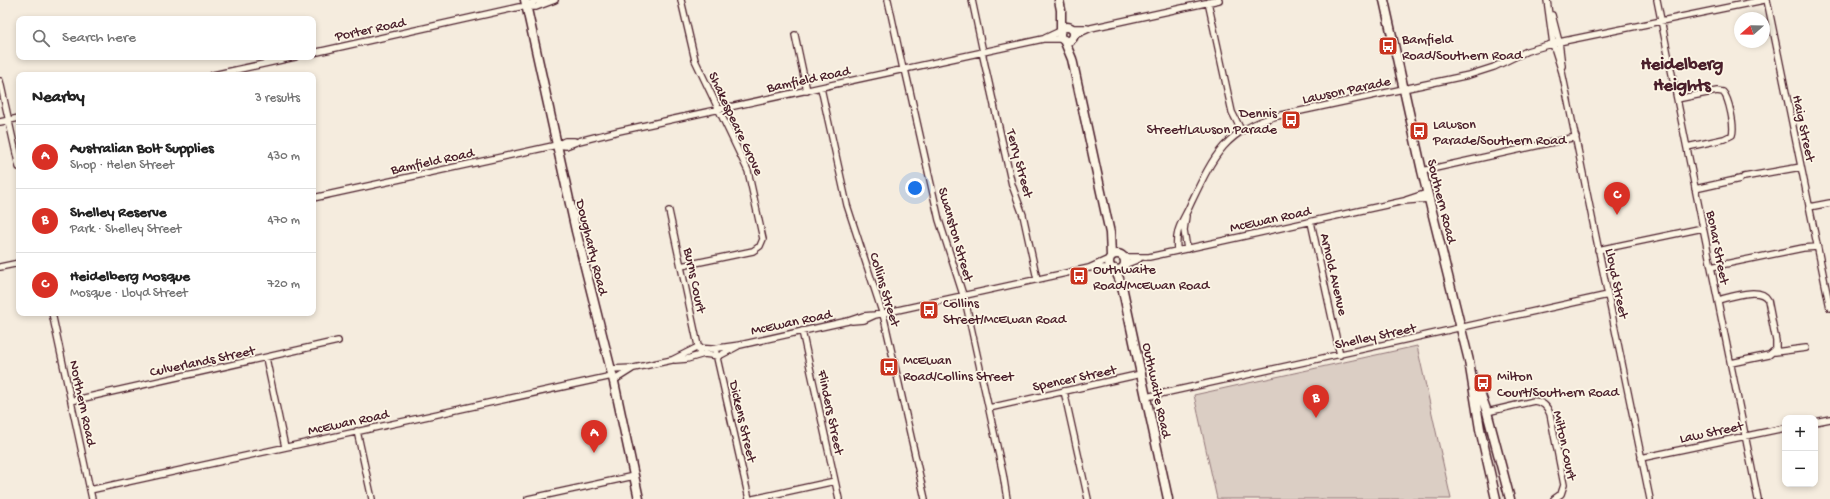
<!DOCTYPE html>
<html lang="en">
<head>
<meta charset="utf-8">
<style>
  body { margin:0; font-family:"Gochi Hand",sans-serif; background:#f2f2f2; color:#222 }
  .controls { position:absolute; right:12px; bottom:12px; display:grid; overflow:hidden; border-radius:8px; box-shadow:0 2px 6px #0003 }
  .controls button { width:36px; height:36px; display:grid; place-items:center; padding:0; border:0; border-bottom:1px solid #e0e0e0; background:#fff; color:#222; font:20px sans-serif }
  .compass { position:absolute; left:1734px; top:12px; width:36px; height:36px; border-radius:50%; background:#fff; box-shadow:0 2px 6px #0003; rotate:250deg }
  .you { position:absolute; left:915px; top:188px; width:14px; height:14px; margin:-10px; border:3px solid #fff; border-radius:50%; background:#1a73e8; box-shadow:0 0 0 6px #1a73e833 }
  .badge { display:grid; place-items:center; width:26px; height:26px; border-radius:50%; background:#d93025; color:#fff; font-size:13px; font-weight:700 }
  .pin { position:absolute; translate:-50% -33px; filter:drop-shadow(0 1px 2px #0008) }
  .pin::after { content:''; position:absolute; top:21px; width:14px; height:12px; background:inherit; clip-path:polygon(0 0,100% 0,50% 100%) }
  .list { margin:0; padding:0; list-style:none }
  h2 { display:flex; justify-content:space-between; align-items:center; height:52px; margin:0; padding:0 16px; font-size:17px }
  h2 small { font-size:13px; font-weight:400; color:#767676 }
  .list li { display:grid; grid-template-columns:26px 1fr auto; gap:12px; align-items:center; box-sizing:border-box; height:64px; padding:0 16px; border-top:1px solid #e0e0e0 }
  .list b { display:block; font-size:15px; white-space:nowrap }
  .list p { margin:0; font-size:13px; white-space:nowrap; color:#767676 }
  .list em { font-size:13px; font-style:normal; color:#767676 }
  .icon { flex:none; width:22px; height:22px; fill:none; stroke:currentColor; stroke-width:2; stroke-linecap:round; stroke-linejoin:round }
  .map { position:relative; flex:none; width:1830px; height:499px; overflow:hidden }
  .search { position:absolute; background:#fff; box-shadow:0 2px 6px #0003; left:16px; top:16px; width:300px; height:44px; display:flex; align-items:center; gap:10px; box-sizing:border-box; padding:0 14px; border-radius:8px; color:#767676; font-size:15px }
  .panel { position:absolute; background:#fff; box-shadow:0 2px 6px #0003; left:16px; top:72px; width:300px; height:244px; border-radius:8px }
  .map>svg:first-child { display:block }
  .green { fill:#dbcec4; stroke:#927678 }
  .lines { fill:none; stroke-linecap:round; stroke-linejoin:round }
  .street-casing { stroke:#4a1f2b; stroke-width:8 }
  .secondary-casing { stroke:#4a1f2b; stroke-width:11 }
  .street { stroke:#fcf5e5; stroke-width:5.5 }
  .secondary { stroke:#fcf5e5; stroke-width:8 }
  .labels { text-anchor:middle; stroke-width:3.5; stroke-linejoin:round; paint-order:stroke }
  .street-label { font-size:14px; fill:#4a1f2b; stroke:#fcf5e5 }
  .poi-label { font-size:14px; fill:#4a1f2b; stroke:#fcf5e5; text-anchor:start }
  .district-label { font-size:18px; font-weight:bold; fill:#4a1f2b; stroke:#fcf5e5 }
</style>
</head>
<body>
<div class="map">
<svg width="1830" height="499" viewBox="0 0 1830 499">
  <rect width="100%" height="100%" fill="#f5ecde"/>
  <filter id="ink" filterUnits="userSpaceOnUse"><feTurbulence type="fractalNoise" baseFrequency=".025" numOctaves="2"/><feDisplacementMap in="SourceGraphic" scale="8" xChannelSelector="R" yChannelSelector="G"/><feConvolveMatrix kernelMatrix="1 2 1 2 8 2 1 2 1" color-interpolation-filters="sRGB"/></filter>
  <g filter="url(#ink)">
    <path class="green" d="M1417,346l34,153h-234l-23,-104z"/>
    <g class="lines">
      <g class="street-casing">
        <path id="street" d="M681,0l14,60 53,111 15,68 -3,7 -7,5 -72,15
          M888,0l15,69
          M972,0l11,52
          M1547,0l6,44 9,28 88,427
          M1657,0l101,499
          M1767,0l63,308
          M1208,2l24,110 9,18
          M526,6l9,-5h11
          M1552,15l7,27 3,24
          M1071,28h16
          M795,35l12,56
          M1073,36l18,-8 128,-28
          M1045,38l15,-7
          M982,52l30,133 11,30 14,64
          M313,53l206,-46h17l19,-7
          M905,69l34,151 27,84 37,170 4,25
          M213,75l82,-18
          M0,81l19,86
          M821,88l26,117 37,113 41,181
          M1677,99l40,-8 6,1c6,6 12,35 9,43l-8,4 -37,8
          M0,122l19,-4
          M557,145l9,1 13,-5 40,-10 424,-92h19
          M1422,171l154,-34
          M1744,177l57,-10
          M1695,189l45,-10
          M313,198l244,-53 8,-4h9
          M1406,200l21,-7
          M1809,207l21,-4
          M669,211l31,144
          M1186,216l-2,14 3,19
          M1311,222l29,133
          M1598,250l105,-22
          M1177,251c-2,-24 5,-27 14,-48 22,-46 34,-73 86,-87l192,-41 25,-8 33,-16 32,-9 205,-42
          M1123,257h26l255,-56 24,-2
          M1124,265l15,-6
          M0,267l19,-4
          M1711,267l92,-19 14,-1
          M1093,268h18
          M1718,300c13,-3 43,-14 50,0l8,41v8l-7,6 -38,8
          M52,313l40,186
          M852,321l12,-1 11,-5 214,-47 20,-9
          M802,331l37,168
          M715,349l34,150
          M1775,352l31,-4
          M266,358l19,89
          M675,360l12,-1 17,-5 15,2 19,-10
          M610,369l24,-1 38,-8 24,-12 15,1 29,-4 108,-24 15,-5 12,-1
          M613,381l19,-12
          M1064,391l24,108
          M1146,397l462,-102
          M71,401l267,-60
          M989,408l152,-34
          M1487,412l47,-11c9,1 13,5 16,13l14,71 -3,9 -7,5
          M1815,422l15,-3
          M357,431l15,68
          M1641,458l144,-30
          M90,490l522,-114
          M528,499l106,-23
          M753,499l82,-18"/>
      </g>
      <g class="secondary-casing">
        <path id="secondary" d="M525,0l51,231 38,151 25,117
          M1059,0l2,10v19
          M1384,0l38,171 47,190 11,68 16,70
          M1060 34a7 7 0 1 1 14 0a7 7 0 1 1-14 0Z
          M1064,40l8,19 38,174 1,23
          M1109 262a8 8 0 1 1 16 0a8 8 0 1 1-16 0Z
          M1115,269l7,17 46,213
          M1476,381l11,31 23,87"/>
      </g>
      <use href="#street" class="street"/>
      <use href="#secondary" class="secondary"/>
    </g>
  </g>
  <defs>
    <g id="bus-square" transform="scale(1)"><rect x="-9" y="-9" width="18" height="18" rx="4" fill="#c8321e" stroke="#fcf5e5"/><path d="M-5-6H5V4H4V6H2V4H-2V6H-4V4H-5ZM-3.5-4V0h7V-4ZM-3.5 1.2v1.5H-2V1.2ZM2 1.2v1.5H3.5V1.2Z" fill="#fff"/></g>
  </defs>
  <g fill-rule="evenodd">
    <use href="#bus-square" x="1388" y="46"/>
    <use href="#bus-square" x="1291" y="120"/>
    <use href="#bus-square" x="1419" y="131"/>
    <use href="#bus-square" x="1079" y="276"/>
    <use href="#bus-square" x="929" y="310"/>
    <use href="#bus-square" x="889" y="367"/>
    <use href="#bus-square" x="1483" y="383"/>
  </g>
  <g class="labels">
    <g class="street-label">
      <text transform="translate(370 28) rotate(-12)" y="5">Porter Road</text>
      <text transform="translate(808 78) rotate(-12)" y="5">Bamfield Road</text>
      <text transform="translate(1346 89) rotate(-12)" y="5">Lawson Parade</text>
      <text transform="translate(737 123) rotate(65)" y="5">Shakespeare Grove</text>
      <text transform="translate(1805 128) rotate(78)" y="5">Haig Street</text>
      <text transform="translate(432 160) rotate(-12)" y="5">Bamfield Road</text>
      <text transform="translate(1021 163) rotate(75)" y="5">Terry Street</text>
      <text transform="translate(1443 201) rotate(76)" y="5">Southern Road</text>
      <text transform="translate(1270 218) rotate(-12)" y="5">McEwan Road</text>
      <text transform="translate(957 234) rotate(74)" y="5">Swanston Street</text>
      <text transform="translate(593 247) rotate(76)" y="5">Dougharty Road</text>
      <text transform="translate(1719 247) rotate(79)" y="5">Bonar Street</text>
      <text transform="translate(1335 274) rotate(77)" y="5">Arnold Avenue</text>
      <text transform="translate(696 280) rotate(78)" y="5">Burns Court</text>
      <text transform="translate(1618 283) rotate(78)" y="5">Lloyd Street</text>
      <text transform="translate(886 289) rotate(73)" y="5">Collins Street</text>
      <text transform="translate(791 321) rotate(-12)" y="5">McEwan Road</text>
      <text transform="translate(1375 335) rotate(-12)" y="5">Shelley Street</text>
      <text transform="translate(202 360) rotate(-12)" y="5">Culverlands Street</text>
      <text transform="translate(1074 377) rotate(-12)" y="5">Spencer Street</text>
      <text transform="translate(1158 390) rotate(78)" y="5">Outhwaite Road</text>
      <text transform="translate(84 403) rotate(78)" y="5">Northern Road</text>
      <text transform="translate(832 412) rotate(78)" y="5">Flinders Street</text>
      <text transform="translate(348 421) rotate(-12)" y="5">McEwan Road</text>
      <text transform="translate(744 421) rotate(77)" y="5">Dickens Street</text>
      <text transform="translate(1711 431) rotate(-12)" y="5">Law Street</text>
      <text transform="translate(1566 445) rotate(78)" y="5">Milton Court</text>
    </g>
    <g class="poi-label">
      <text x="1402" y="43">Bamfield<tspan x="1402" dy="16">Road/Southern Road</tspan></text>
      <text x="1277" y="117" text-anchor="end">Dennis<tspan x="1277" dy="16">Street/Lawson Parade</tspan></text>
      <text x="1433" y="128">Lawson<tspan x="1433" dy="16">Parade/Southern Road</tspan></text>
      <text x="1093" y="273">Outhwaite<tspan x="1093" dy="16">Road/McEwan Road</tspan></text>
      <text x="943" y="307">Collins<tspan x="943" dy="16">Street/McEwan Road</tspan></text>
      <text x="903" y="364">McEwan<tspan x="903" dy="16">Road/Collins Street</tspan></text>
      <text x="1497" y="380">Milton<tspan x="1497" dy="16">Court/Southern Road</tspan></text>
    </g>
    <g class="district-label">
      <text x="1682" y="69">Heidelberg<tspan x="1682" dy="21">Heights</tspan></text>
    </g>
  </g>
</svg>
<div class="controls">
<button>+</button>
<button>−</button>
</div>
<svg class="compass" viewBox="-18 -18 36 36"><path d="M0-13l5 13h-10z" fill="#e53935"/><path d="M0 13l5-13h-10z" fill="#767676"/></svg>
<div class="you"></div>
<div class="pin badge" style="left:594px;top:453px">A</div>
<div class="pin badge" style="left:1316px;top:418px">B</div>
<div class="pin badge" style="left:1617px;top:215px">C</div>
<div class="search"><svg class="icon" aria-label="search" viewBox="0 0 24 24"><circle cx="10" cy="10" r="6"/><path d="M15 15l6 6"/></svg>Search here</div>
<section class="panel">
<h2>Nearby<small>3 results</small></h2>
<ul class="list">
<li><span class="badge">A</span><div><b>Australian Bolt Supplies</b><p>Shop · Helen Street</p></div><em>430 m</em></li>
<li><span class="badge">B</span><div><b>Shelley Reserve</b><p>Park · Shelley Street</p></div><em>470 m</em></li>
<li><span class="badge">C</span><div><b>Heidelberg Mosque</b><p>Mosque · Lloyd Street</p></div><em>720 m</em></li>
</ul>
</section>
</div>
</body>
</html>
